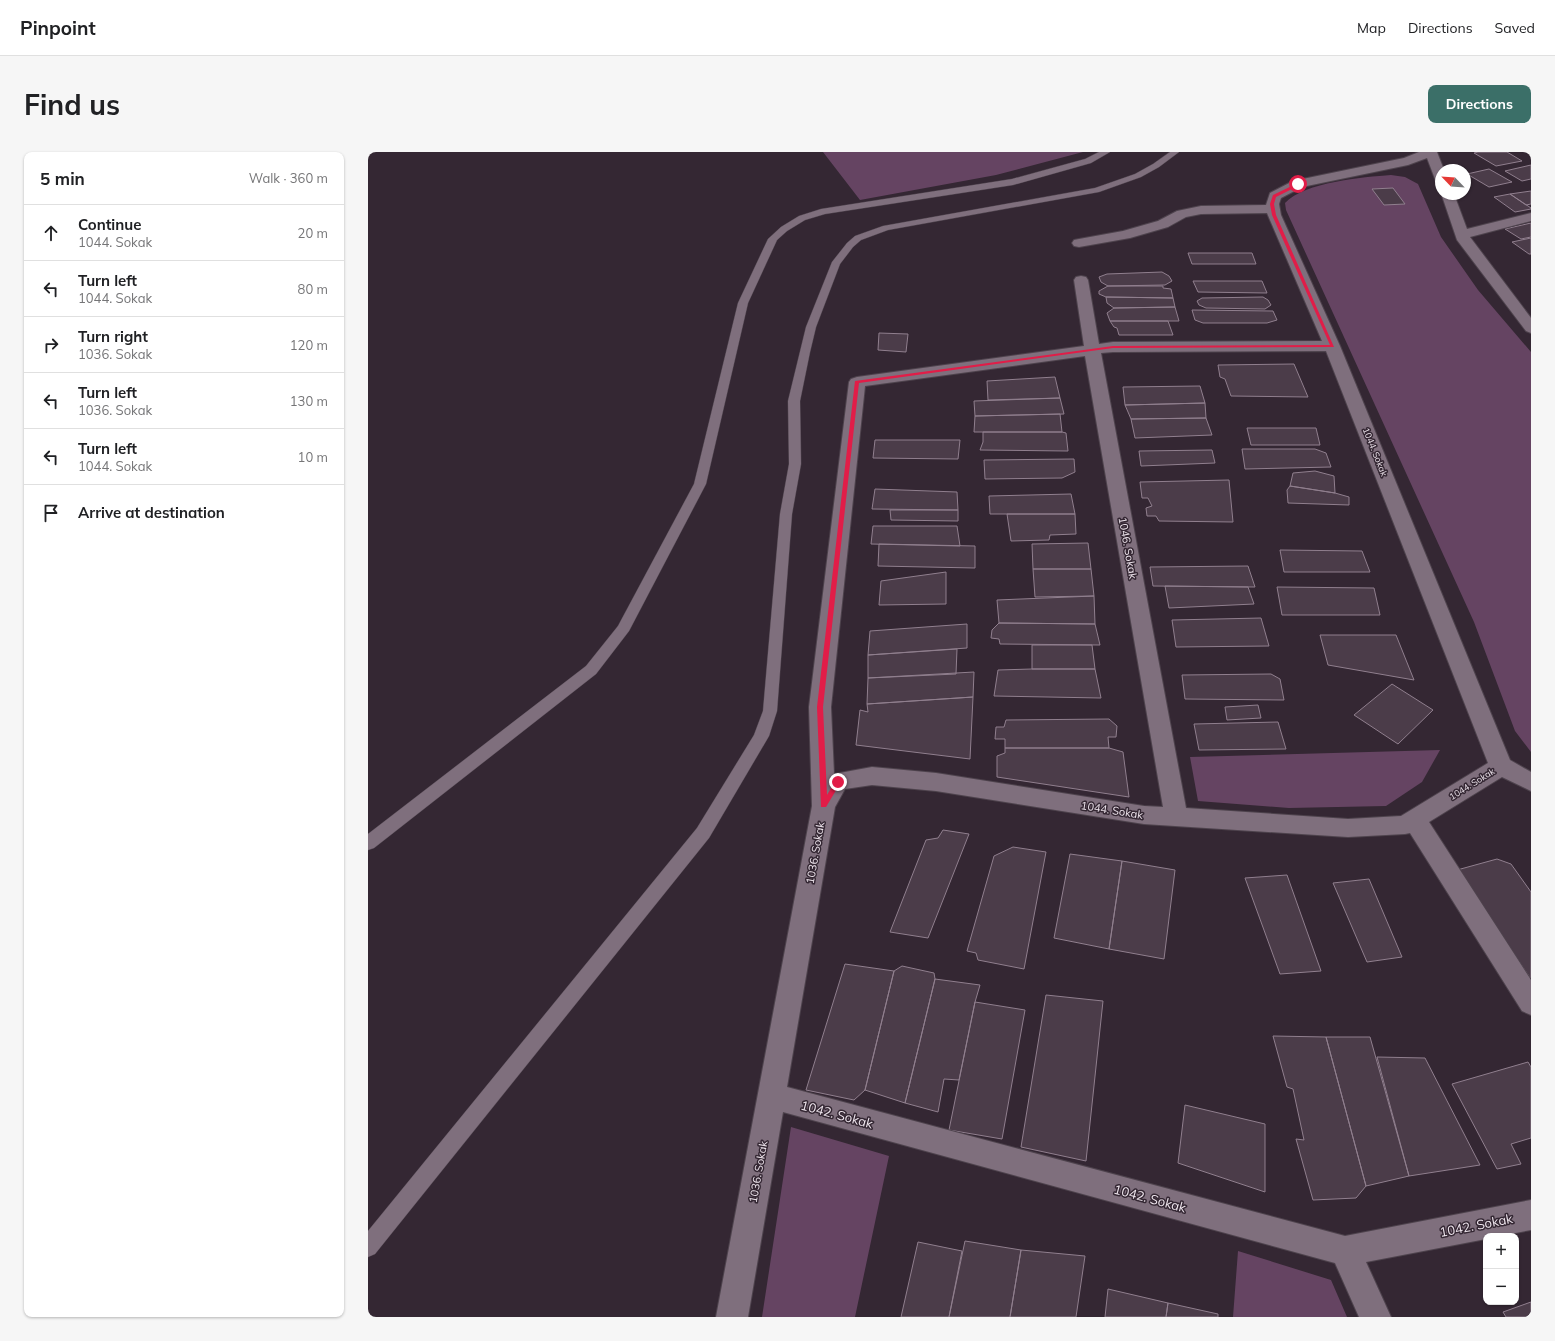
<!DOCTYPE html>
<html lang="en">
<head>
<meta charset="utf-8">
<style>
  body { margin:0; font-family:Mulish,sans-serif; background:#f6f6f6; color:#202124 }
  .controls { position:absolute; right:12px; bottom:12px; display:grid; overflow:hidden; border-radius:8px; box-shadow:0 1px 3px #0004 }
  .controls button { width:36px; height:36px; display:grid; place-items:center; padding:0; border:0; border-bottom:1px solid #e0e0e0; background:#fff; color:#202124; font:20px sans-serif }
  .compass { position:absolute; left:1067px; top:12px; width:36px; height:36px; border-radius:50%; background:#fff; box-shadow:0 1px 3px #0004; rotate:295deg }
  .stop { position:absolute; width:12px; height:12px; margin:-9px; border:3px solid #e11d48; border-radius:50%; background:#fff }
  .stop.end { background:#e11d48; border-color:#fff; box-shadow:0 1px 4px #0008 }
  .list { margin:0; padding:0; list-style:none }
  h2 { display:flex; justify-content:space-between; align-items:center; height:52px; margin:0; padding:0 16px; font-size:17px }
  h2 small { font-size:13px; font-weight:400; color:#757577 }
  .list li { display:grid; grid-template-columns:26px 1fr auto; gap:12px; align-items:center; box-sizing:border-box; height:56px; padding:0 16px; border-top:1px solid #e0e0e0 }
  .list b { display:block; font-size:15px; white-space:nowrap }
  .list p { margin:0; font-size:13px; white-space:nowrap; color:#757577 }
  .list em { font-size:13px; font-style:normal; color:#757577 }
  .icon { flex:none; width:22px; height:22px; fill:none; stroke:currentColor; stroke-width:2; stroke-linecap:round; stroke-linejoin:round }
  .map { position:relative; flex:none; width:1163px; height:1165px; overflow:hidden; border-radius:8px }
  header { display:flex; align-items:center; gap:24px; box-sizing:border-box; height:56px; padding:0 20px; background:#fff; border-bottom:1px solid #e0e0e0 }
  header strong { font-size:19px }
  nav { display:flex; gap:22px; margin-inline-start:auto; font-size:14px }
  .intro { display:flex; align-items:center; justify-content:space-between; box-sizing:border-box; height:96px; padding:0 24px }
  h1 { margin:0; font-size:28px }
  .button { padding:10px 18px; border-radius:8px; background:#3b6f68; color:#fff; font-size:14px; font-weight:700 }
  main { display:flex; gap:24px; padding:0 24px }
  aside { flex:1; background:#fff; border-radius:8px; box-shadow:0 1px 3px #0004 }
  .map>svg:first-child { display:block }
  .green { fill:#654462 }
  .building { fill:#4b3c49; stroke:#907f8e }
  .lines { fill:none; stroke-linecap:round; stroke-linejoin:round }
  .lane-casing { stroke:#4e434d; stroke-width:1 }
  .street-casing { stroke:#4e434d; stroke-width:2 }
  .lane { fill:#7f6f7d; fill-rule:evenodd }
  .street { fill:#7f6f7d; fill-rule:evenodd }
  .route { fill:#e11d48 }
  .labels { text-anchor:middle; stroke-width:3; stroke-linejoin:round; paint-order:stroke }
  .far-street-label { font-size:9px; fill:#efe6ee; stroke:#342733 }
  .street-label { font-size:11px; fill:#efe6ee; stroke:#342733 }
  .near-street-label { font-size:13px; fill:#efe6ee; stroke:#342733 }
</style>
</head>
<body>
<header>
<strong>Pinpoint</strong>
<nav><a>Map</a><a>Directions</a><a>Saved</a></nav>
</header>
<div class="intro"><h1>Find us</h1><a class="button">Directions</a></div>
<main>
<aside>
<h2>5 min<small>Walk · 360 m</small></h2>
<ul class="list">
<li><svg class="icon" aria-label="ahead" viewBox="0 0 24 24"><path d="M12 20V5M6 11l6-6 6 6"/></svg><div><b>Continue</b><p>1044. Sokak</p></div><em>20 m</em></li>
<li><svg class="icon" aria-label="left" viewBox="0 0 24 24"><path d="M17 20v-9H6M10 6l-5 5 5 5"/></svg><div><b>Turn left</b><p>1044. Sokak</p></div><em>80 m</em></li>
<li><svg class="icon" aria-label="right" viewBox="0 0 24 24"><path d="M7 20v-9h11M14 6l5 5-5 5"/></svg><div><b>Turn right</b><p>1036. Sokak</p></div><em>120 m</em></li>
<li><svg class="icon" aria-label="left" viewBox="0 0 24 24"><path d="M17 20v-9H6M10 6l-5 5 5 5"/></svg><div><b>Turn left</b><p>1036. Sokak</p></div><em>130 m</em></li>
<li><svg class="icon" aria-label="left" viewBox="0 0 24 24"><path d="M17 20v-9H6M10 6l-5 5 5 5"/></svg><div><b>Turn left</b><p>1044. Sokak</p></div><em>10 m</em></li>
<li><svg class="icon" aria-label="arrive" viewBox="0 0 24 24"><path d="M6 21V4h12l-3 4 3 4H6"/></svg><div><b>Arrive at destination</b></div></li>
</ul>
</aside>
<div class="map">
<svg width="1163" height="1165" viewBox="0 0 1163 1165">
  <rect width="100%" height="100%" fill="#342733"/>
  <path class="green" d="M455,0h260l-87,23 -136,25z
    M1023,23l14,2 13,7 23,53 37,53 53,62v400l-16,-21 -41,-109 -188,-412 -1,-7c20,-21 78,-26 106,-28z
    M1072,598l-18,32 -36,24 -97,2 -91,-7 -8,-44z
    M423,975l98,29 -34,161h-93z
    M870,1099l93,29 16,37h-114z"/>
  <path class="building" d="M1110,0h29l15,9 -26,5 -22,-13z
    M1163,13v14l-9,2 -17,-10z
    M1121,17l23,13 -23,5 -22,-13z
    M1025,36l12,16 -21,1 -12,-16z
    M1163,39v13l-5,1 -16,-11z
    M1142,42l21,14v1l-16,3 -21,-15z
    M1163,71v14l-10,2 -16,-10z
    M1163,86v16h-2l-17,-12z
    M820,101h64l4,11h-64z
    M794,120l7,4 3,5 -7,4 -57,1 -7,-4 -2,-5 8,-3z
    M825,129h69l5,12 -69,-1z
    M740,134h55v2l8,1 2,9 -67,-1 -7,-3v-3z
    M738,145l67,1 2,9 -61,1 -7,-5z
    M895,145l5,3 3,5 -6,4 -59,-1 -7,-3 -2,-4 5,-3z
    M807,155l4,14h-69l-3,-8 7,-5z
    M824,158l81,1 4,9 -10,3h-64l-8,-3z
    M742,169h58l5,14h-54l-2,-7 -3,-1z
    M511,181l29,1 -2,18 -28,-2z
    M926,212l14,33 -77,-1 -6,-17 -5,-2 -2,-12z
    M687,225l5,21 -72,2 -1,-19z
    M832,234l5,17 -80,2 -2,-18z
    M692,246l4,16 -89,2 -1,-15z
    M837,251l1,15 -75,1 -6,-14z
    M692,262l2,18h-88l1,-16z
    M838,266l6,17 -77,3 -4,-19z
    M879,276h69l4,17h-69z
    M615,280h79l4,1 2,18 -88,-1 3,-8z
    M507,288h85l-2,19 -85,-1z
    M874,297h73l11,4 5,14 -86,2z
    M844,298l3,13 -74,3 -2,-15z
    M706,307l1,13 -13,6 -77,1 -1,-19z
    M947,319l19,5 1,17 -45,-7 3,-13z
    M861,328l4,42 -74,-1 -3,-5h-9l-1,-8 6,-2 -4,-8h-6l-2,-16z
    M922,334l45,7 14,4v8l-61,-2 -1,-13z
    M507,337l82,3 1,18 -86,-1z
    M703,342l4,20h-85l-1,-18z
    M522,358h68v11l-67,-1z
    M639,362h68l1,20 -26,1 -1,5 -38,1z
    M505,374h84l3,20 -89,-2z
    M720,391l3,26h-58l-1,-25z
    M511,392l96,2v22l-97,-2z
    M912,398l82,1 8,21h-86z
    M880,414l7,21 -102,-1 -3,-19z
    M665,417h58l3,27 -59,1z
    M578,420v32l-67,1 2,-24z
    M797,434l83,1 6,17 -85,4z
    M909,435l97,1 6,27h-98z
    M726,444l1,28 -96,-1 -2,-23z
    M893,466l8,28 -93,1 -4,-27z
    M631,471l96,1 5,21 -100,-1 -1,-5 -8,-1 1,-8z
    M599,472v24l-99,7 2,-24z
    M952,483h76l18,45 -86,-15z
    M664,493h60l3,24h-63z
    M589,497l-1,25 -88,4v-23z
    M664,517h63l6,29 -107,-2 4,-26z
    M606,520l-1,25 -106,7 1,-26z
    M903,522l9,5 4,21 -99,-1 -3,-24z
    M1024,532l41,26 -35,34 -44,-29z
    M605,545l-3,62 -114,-14 4,-35 8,2 -1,-8z
    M890,553l3,13 -34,2 -2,-13z
    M741,567l8,7 -1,11h-8l1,11h-104v-9h-10l1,-12h8l2,-7z
    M910,570l8,27 -87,1 -5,-26z
    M637,596h104l14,4 6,45 -132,-20v-21l8,-3z
    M575,678l26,4 -41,104 -38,-6 36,-92 12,-2z
    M645,695l33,5 -22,117 -46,-9 -2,-7 -9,-2 27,-95z
    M702,702l52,7 -13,88 -55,-11z
    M1129,707l14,5 20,28v87l-74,-109z
    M754,709l53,9 -11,89 -55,-10z
    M919,723l34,96 -41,3 -35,-96z
    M1001,727l33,78 -35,5 -34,-79z
    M477,812l49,7 -29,119 -11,10 -48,-10z
    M534,814l32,7 1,6 -30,124 -40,-13 29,-119z
    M567,827l45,6 -5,17 -16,78 -15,-1 -6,33 -33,-9z
    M678,843l57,6 -17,160 -65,-14z
    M607,850l50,8 -23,129 -53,-9z
    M905,884l53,1 40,149 -10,12 -43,2 -17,-61 8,1 -11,-51 -6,-2z
    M958,885h44l39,139 -43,10z
    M1009,905l48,1 55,107 -71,11z
    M1160,910l3,5v71l-20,6 10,20 -24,5 -45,-85z
    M817,953l80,19v68l-87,-29z
    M597,1089l56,9 -11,67h-61z
    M550,1090l44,9 -13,66h-48z
    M653,1098l64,6 -9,61h-66z
    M740,1137l60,14 -2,14h-61z
    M1163,1150v15h-25l-3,-5z
    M800,1151l50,11v3h-52z"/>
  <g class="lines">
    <g class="lane-casing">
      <path id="lane" d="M731,0h11l-19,11 -78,22 -188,29 -20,6 -18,11 -10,9 -29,63 -42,181 -77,147 -33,43 -222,174 -6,2v-16l218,-168 32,-40 76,-142 44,-181 30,-64 13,-12 18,-11 22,-7 191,-30 73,-20z
        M802,0h9l-20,15 -18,10 -42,15 -211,38 -27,10 -8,7 -13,17 -24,63 -6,25 -10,49 1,63 -9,50 -15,197 -8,25 -60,102 -334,416 -7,3v-26l329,-403 57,-93 9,-24 17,-197 9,-50 -1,-63 18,-74 26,-65 15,-19 8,-7 28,-10 212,-38 40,-14 18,-10z"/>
    </g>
    <g class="street-casing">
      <path id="street" d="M1051,0h18l7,18h-3v13l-5,-1 -1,-3 -8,-21 -19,7 -106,22 -21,11 -2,6 2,11 59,131 170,414 21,12v19l-29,-14 -73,45 102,158v35l-9,-4 -112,-178 -5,1 -57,3 -204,-13 -208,-33 -64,-6 -27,4 -10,18 -48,280 558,149 186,-36v30l-31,6h-14v3l-120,23 25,55h-32l-24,-54 -552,-151 -35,205h-32l96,-511 -3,-99 40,-325 2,-3 6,-2 227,-31 -10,-66 2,-3 5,-1 5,1 2,3 11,64 14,-2 209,-1 -55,-128 -66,1 -15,3 -18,10 -38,11 -51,9 -5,-1 -2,-3 2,-3 5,-1 44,-8 35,-10 19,-10 24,-5 65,-1 4,-12 23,-12 111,-23zM958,199l162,412 -87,53 -53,3 -162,-11 -85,-455 12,-1zM717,204l78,451 -19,-1 -208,-33 -64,-6 -38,7 -3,-67 34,-321z
        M1073,41l13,1 13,35 64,-16v8l-61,16 61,81v15l-5,-2 -69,-91z"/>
    </g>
    <use href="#lane" class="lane"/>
    <use href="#street" class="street"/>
  </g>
  <path class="route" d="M930,31l2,2 -24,12 -2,7 2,11 58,132 -221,1 -254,35 -36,324 4,88 9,-15h2l3,2 -15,25h-5l-4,-100 38,-326 258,-35 217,-1 -58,-130 -2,-11 3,-9z"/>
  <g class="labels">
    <g class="far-street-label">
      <text transform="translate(1007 300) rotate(68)" y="3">1044. Sokak</text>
      <text transform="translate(1104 632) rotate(-32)" y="3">1044. Sokak</text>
    </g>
    <g class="street-label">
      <text transform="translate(760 396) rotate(80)" y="4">1046. Sokak</text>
      <text transform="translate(744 658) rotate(9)" y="4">1044. Sokak</text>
      <text transform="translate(447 701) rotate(-80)" y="4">1036. Sokak</text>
      <text transform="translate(390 1020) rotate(-80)" y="4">1036. Sokak</text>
    </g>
    <g class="near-street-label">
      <text transform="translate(469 962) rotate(15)" y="5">1042. Sokak</text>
      <text transform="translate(782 1046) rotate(15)" y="5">1042. Sokak</text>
      <text transform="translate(1108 1073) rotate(-11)" y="5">1042. Sokak</text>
    </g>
  </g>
</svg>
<div class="controls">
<button>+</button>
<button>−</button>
</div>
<svg class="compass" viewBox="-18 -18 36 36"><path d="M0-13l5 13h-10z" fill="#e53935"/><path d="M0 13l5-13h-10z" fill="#757577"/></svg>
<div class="stop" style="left:930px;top:32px"></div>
<div class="stop end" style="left:470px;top:630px"></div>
</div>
</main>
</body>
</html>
